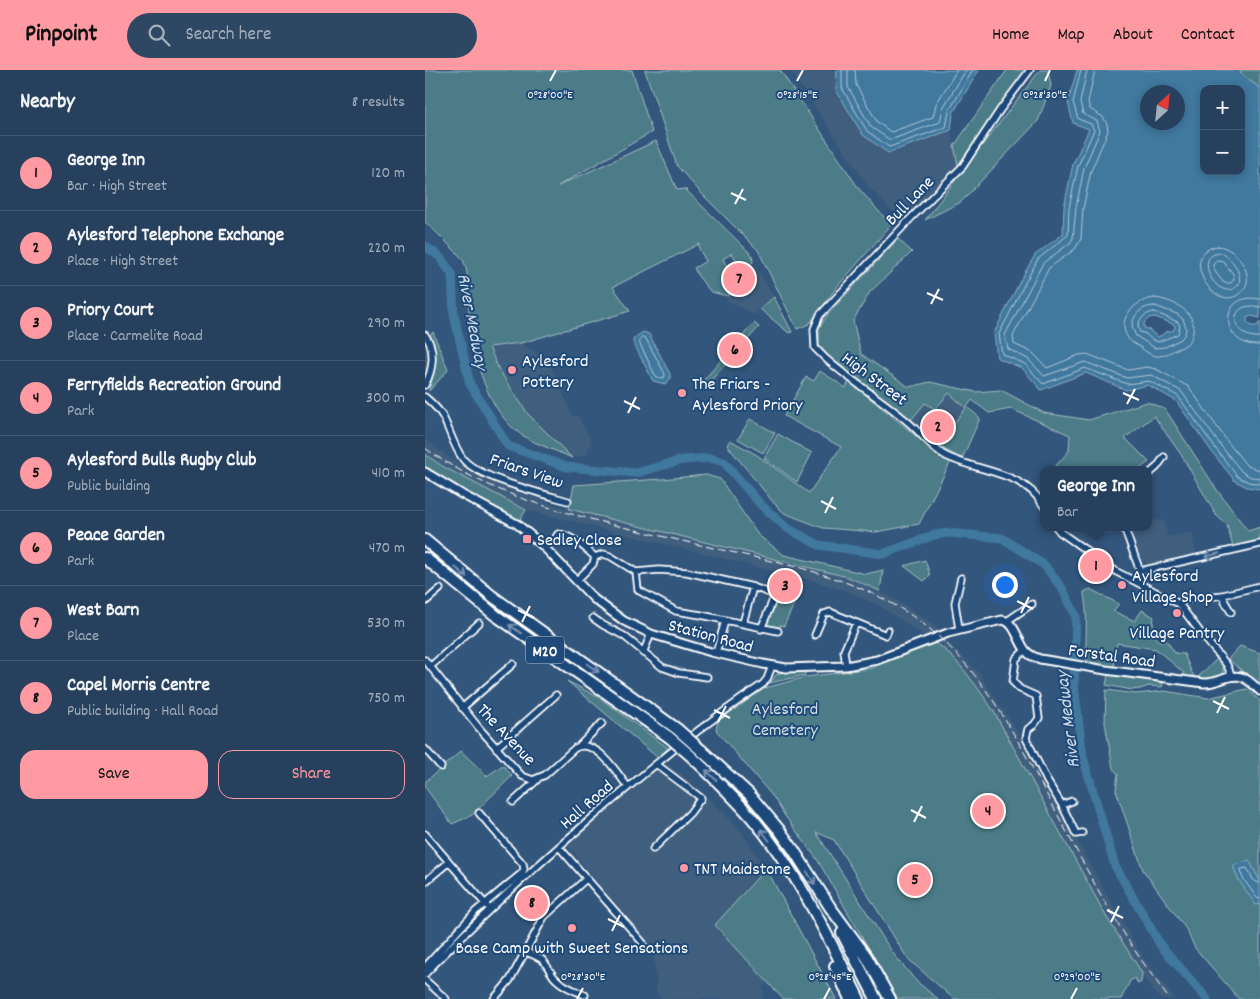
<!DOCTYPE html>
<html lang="en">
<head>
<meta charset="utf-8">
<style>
  body { margin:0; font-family:Dekko,sans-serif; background:#2e4763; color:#f1f3f6 }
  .controls { position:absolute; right:15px; top:15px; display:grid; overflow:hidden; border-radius:10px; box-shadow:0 2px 8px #0003 }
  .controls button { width:45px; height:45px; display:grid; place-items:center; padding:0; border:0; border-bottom:1px solid #425972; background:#26405d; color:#f1f3f6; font:25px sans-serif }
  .compass { position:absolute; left:715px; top:15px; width:45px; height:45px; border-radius:50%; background:#26405d; box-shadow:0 2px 8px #0003; rotate:27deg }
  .you { position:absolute; left:579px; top:514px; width:18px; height:18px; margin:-12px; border:4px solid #fff; border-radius:50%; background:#1a73e8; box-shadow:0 0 0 8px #1a73e833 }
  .badge { display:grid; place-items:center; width:32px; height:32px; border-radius:50%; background:#ff9aa2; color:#111; font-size:16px; font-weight:700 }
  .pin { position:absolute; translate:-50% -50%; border:2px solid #fff; box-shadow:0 1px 5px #0006 }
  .popup { position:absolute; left:615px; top:396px; width:112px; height:65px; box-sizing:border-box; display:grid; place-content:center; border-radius:10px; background:#26405d; filter:drop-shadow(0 1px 4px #0005); font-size:16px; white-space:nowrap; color:#a4afbc }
  .popup b { font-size:19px; color:#f1f3f6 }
  .popup::after { content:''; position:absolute; left:50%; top:100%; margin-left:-10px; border:10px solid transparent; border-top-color:#26405d }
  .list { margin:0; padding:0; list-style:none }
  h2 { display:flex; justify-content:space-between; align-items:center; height:65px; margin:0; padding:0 20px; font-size:21px }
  h2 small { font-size:16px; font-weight:400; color:#a4afbc }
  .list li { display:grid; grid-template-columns:32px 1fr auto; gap:15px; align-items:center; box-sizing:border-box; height:75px; padding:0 20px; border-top:1px solid #425972 }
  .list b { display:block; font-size:19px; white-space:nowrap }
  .list p { margin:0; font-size:16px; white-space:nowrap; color:#a4afbc }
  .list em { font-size:16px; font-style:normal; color:#a4afbc }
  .actions { display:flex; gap:10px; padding:15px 20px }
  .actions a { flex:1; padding:11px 0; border:1px solid #ff9aa2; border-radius:15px; text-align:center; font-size:18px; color:#ff9aa2 }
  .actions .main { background:#ff9aa2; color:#111 }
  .icon { flex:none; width:28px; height:28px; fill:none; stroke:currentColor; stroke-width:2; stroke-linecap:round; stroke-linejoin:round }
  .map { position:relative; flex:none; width:835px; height:929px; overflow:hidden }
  header { display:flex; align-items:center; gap:30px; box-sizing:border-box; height:70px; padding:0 25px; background:#ff9aa2; color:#111 }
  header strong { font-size:24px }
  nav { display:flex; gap:28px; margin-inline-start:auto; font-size:18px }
  .search { width:350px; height:45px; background:#2e4763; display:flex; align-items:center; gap:12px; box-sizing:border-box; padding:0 18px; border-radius:28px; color:#a4afbc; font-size:19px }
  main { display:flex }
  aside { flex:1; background:#26405d }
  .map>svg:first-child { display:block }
  .built { fill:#415e7e }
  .green { fill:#4c7c87; stroke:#a6bec3; fill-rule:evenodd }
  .water { fill:#41789e; stroke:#8daec5; fill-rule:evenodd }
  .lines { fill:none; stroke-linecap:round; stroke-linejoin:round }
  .shore { stroke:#b3c9d8; stroke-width:1 }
  .stream { stroke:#8daec5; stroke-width:1 }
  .river { stroke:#41789e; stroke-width:9 }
  .minor-casing { stroke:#fff; stroke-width:9 }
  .tertiary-casing { stroke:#fff; stroke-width:11 }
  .motorway-casing { stroke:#fff; stroke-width:14 }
  .minor { stroke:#1f4a7a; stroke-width:5.5 }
  .tertiary { stroke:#1f4a7a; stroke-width:7 }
  .motorway { stroke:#1f4a7a; stroke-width:10 }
  .rail { stroke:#fff; stroke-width:1; stroke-dasharray:8 4; stroke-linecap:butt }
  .motorway-bridge-casing { stroke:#fff; stroke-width:14; stroke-linecap:butt }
  .motorway-bridge { stroke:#1f4a7a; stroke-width:10 }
  .oneway { stroke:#7992af }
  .ticks { fill:none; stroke:#fff; stroke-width:2 }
  .poi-dot { fill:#ff9aa2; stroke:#1f4a7a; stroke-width:2 }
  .labels { text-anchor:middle; stroke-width:4; stroke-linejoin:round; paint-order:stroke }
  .shield { fill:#1f4a7a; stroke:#bcc9d7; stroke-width:1 }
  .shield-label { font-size:16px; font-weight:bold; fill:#fff }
  .street-label { font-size:18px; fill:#fff; stroke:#1f4a7a }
  .poi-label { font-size:18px; fill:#fff; stroke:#1f4a7a; text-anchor:start }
  .park-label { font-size:18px; fill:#d2dee1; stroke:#1f4a7a }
  .water-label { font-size:19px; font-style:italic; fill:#d0dde7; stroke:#1f4a7a }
  .ticks-label { font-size:12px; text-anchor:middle; fill:#fff; stroke:#1f4a7a; stroke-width:4; stroke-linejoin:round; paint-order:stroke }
</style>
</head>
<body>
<header>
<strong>Pinpoint</strong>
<div class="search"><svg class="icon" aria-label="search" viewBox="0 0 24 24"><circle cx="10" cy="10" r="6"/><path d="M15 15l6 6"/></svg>Search here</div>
<nav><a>Home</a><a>Map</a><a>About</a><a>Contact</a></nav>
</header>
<main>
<aside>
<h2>Nearby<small>8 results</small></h2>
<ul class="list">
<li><span class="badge">1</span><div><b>George Inn</b><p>Bar · High Street</p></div><em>120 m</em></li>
<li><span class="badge">2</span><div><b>Aylesford Telephone Exchange</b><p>Place · High Street</p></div><em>220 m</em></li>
<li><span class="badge">3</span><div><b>Priory Court</b><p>Place · Carmelite Road</p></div><em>290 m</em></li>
<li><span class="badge">4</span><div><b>Ferryfields Recreation Ground</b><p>Park</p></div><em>300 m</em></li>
<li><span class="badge">5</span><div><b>Aylesford Bulls Rugby Club</b><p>Public building</p></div><em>410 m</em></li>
<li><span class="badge">6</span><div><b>Peace Garden</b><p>Park</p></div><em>470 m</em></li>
<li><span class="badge">7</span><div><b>West Barn</b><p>Place</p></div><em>530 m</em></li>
<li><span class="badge">8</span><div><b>Capel Morris Centre</b><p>Public building · Hall Road</p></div><em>750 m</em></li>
</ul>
<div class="actions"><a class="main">Save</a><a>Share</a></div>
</aside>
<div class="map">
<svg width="835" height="929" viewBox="0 0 835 929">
  <rect width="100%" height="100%" fill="#33567c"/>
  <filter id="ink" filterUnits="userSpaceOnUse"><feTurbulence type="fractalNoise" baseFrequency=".02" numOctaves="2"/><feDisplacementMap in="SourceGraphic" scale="10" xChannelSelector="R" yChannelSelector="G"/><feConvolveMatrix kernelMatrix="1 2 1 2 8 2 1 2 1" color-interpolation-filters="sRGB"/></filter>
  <g filter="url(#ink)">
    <path class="built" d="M365,0h47l-1,20 52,63 63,-23 7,35 -56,56 -34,-35z
      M328,192l21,35 -20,18 -29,-16 7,-9 -5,-8z
      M0,273l5,13 -1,12 -4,14z
      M96,273l28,18 24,56 5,-1 13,24 -4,15 -15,3 -44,-44 -29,-44 -10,-23z
      M523,323l18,14 -28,36 -27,-23 14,-17z
      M0,369l27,21 31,17 27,12 47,17 143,34 148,37 39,18 21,12 32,23 -14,7 -48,-32 -35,-15 -37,-11 -280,-69 -12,4 -89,-47z
      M739,450l3,17 25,-5 4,23 -49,11 -1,-5 -7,2 -13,-36h23v-6z
      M518,567l35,35 37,56 102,185 27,46 31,40h-15l-20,-25 -208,-332z
      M237,690l30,23 45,43 29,42 -51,57 52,58 -4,3v13h-101l-5,-5 -3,-39 -87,-111z"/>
    <path class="green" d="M0,0h207l20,62 -94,54 98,-45 21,49 8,-1 67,66 1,7 -26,20 5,8 -4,6 -17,-4 -13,-16 -4,-8 12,-7 -7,-12v-5l-86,43 17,24 -109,32 -32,4 10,23 29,44 44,44c-19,-9 -42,-15 -58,-29 -29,-26 -43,-78 -45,-116 -1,-14 1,-40 -6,-53 -5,-7 -31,-32 -38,-38zM307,183l7,12 -9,6 -7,-12z
      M220,0h135l79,119 32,36 -54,62 -28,37 -12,5 -39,-79 -55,-55 -26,-29z
      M582,0h18l-67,95 -4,-19z
      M615,0h8l3,16 -13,35 -77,81 -36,18z
      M814,0h21v18l-17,-12z
      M473,169l14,13 -42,40 -17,29 8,33 48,33 21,-5 46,10 25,-2 43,23 45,7 58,-18 18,7 52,81 31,41 12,-4v14l-27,6 -6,-22 -11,-10 -34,-59 -28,-40 -29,22 24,24 -11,8h-86l17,-19 1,-16 -59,-26 -22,4 -17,-13 -5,7 13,11 -18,41 -18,-10 -6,-6 28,-35 -17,-15 -14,16 -10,-6 -14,17 -69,-54 -10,-6 -13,-15v-17l10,-15z
      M349,227l18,35 -3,1 -29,-24z
      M329,253l5,4 -52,58 -5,-3z
      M8,262l15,38 -19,21c6,-20 7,-36 1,-56z
      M395,301l26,17 3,-7 90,74 12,6 -32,63 -43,8 -53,-4 -39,-15 -11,-11 -46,-57 3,-5 27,15 52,38 32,-46 -57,-31 22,-39 8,4z
      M325,349l25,14 -12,20 -25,-14z
      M353,364l34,19 -15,29 -33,-24z
      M0,384l17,12 84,44 -7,12 -94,-54z
      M281,405l14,4 38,56 26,20 82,19 17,-4 -3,21 -32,-14 -279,-68 5,-24 88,-6z
      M664,457h31v5h-21z
      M500,490l5,15 -6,6 -20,-15z
      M665,519l29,15 -6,7 22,10 7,-11 12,7 -1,7 6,6 -2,5 -6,-1 8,7 7,-1 9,13 9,1 7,17 5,8 22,-21 5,7v7l-8,8h-11l-20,-3v-4l-28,-24 -39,-6 -3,24 -27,-4c-3,-23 2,-45 -3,-68v-3z
      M352,528l18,4 -11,24 -4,-1v3l-15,-2 9,-21v-2z
      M506,571c20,7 49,50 62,69l113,206 36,57 -1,9 -3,2 -3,-6 -5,3 -9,18h-167l-47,-41 -73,-118 -18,-8 76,120 24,29 22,18h-40l-81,-140 -32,-43 -11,-18 -58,-68 2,-9 47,-33 41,-11 67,-9 12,-8z
      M815,576l20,7v33l-32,-27z
      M357,602h23v3l-35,8 6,-8z
      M683,605l55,6 -1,6 -13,-1 -9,3 -8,1 -26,-5z
      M142,611l33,17 68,50 -10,10z
      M822,619l13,12v180l-11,-20 -16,5 23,38h4v95h-21l-44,-51 -9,-19 -43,-59 -27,-80 2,-16 -5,-6 -8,-45 1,-33 30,4 28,-3 44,7z
      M36,681l26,25 16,-11 9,11 -40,39 -20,9 -27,-37v-5z
      M341,798l70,131h-53l-68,-74z"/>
    <path class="water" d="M412,0h142l-26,43 -2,17 -63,23 -25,-18 -27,-45z
      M652,0h162l4,6 17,12v230l-9,-2 -4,2v4l5,4h5l3,-4v167l-13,-2 -12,-6 -23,-29 -36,-51 -28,-16 -22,5 -40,-17 -45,17 -19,-22 -25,-10 -3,-25 26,-52 15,-26 28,-21 1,-27 9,-43 16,-35 -16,-6 -5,-21zM779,19h37v82h-37zM752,22v30h-30v-30zM730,247l18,7 2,2 -1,4 -8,2 -8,5 -10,-8 -4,-1v-5l5,-5z
      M218,262l6,2 21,40v5l-5,5 -12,-3 -20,-39 1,-4z
      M824,790l11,21v23l-4,1 -18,-26 -5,-13z"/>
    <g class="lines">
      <path class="shore" d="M417,0v18l25,43 22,16 57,-20 3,-16 24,-41
        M423,0v17l23,40 19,13 50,-18 3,-14 23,-38
        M430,0l1,15 21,37 14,10 42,-15 3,-13 21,-34
        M656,0l-8,32 5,17 13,5 3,6 -16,36 -9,42 -1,27 -30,24 -13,24 -26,51 3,20 23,10 18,20 42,-16 42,16 22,-3 29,15 38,53 22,28 11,5 11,2
        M662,0l-7,32 3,12 14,7 3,10 -16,37 -8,40 -3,30 -3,5 -27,20 -38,72 3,14 20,10 16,17 41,-14 42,16 24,-3 30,16 40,55 21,26 9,5 9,1
        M670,0l-7,32 2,7 13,8 4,7 1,7 -17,40 -8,38 -2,30 -6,10 -26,19 -36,68 1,8 19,9 14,15 32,-13 8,-1 41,16 19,-3 9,2 33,18 38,54 20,25 13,4
        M793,176c19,1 42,34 21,48 -26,20 -62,-43 -21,-48z
        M796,183c11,4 21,20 18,31 -19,24 -50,-31 -18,-31z
        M792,190l6,1 10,13 1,5 -3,4h-7l-8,-10 -3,-7z
        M730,228c17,2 42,13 38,34 -1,6 -3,10 -8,13 -3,3 -7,3 -10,5 -5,2 -9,5 -15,6 -8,1 -14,-4 -20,-9 -5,-3 -9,-4 -12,-9 -13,-19 8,-39 27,-40z
        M835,229c-43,-9 -41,49 0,46
        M730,236l22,8 6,5 3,9 -1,6 -4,5 -16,8 -10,1 -19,-12 -4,-9c1,-13 10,-21 23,-21z
        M835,237c-35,-8 -30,33 0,30
        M729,242l24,10 2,4 -2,8 -20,8 -7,-3 -5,-5 -6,-2 -2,-5c1,-9 8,-14 16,-15z
        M218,267l3,2 19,35 -1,4 -7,-1 -3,-4 -15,-31z
        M835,813l-6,-2 -7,-13 -6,1 1,8 15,21 3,1"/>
      <path class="stream" d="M814,518l21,-5
        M765,525l22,-4"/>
      <path class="river" d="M0,176l14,10 13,18 2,41 16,69 38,62 59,21 69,6 46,-13 28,-2 14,4 37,43 26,23 32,17 64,9 51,-19 14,-2 54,5 42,27 18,23 14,28 -2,69 9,72 32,109 46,80 46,53"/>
      <g class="minor-casing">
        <path id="minor" d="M605,0l-30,40 -37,56 -51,51 -92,98 -6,14 1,19 9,9c26,24 58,42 85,66 12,10 23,26 37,33 32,16 78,15 97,49
          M0,265c11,14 8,35 0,50
          M0,327c7,6 14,12 18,20 7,14 11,30 20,42 15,19 81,35 105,42
          M724,404l8,-7 7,-10
          M631,457l4,5 57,40 62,32 24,32 24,29 5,12
          M699,457l16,44 -1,12
          M131,467l2,-3c14,1 27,14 37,23
          M715,501l120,-27
          M211,502l2,18 38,21 25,4 77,16
          M151,511l17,-17 2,-7 8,-3 7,2 26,16 23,-2 28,2 66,15 22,8 -14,34
          M350,525l18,4
          M798,525l2,7 6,10
          M0,532l15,-13
          M754,534l4,-4 40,-5 37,-9
          M168,548l10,7 21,11 38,31 17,6 28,4
          M582,551l25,-17
          M318,553l10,-36
          M534,559l-4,-26 6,-25
          M390,565l9,-21 6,-2 56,23 2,-5
          M600,580l-9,9 -3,23 7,7 16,7 3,22 -5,7 -6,4 -2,9 21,43 15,24 10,-4
          M218,583l8,-19
          M291,583l9,-32
          M0,590l54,68 32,36 11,12 11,4 12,-5 30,-27c21,-11 42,25 53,39
          M6,596l48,-43
          M421,596l-2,-15 12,-28
          M37,638l51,-44
          M154,676l23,-23
          M71,678l60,-53
          M0,679l16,18
          M88,732l24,-22
          M637,735l14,29 6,-1
          M0,764l62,72
          M134,777l84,96
          M228,779l37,-36 11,-15 -45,-34
          M0,812l24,-20
          M101,882c23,9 15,7 28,25 8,9 21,14 31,18
          M0,897l51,-56 46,-38 2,-4 -1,-5 -44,-51
          M0,904c53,-56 110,-107 168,-157 55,-47 110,-93 170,-133l4,-5 5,-13
          M0,910l21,19
          M69,929l16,-19 34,-63 42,-38"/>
      </g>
      <g class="tertiary-casing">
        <path id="tertiary" d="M0,402l38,23 54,29 25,21 52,54 30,22 27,13 60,18 52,12 23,4 60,-2 31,-6 71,-27 54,-13c13,1 16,22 24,31 4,5 8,6 14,8l66,11 98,13c13,1 27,-11 40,-5 6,3 11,8 16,13"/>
      </g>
      <g class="motorway-casing">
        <path id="motorway" d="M0,470l67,56 185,133
          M0,488l70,57 174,122
          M276,680l48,44 31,37 13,18 37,58 36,49 24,43
          M266,686c21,20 42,40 61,62 46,54 76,119 107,181
          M417,863l34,66
          M410,896l15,33"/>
      </g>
      <use href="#minor" class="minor"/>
      <use href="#tertiary" class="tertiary"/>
      <use href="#motorway" class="motorway"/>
      <path class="rail" d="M0,378c67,49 143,66 223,85 51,12 102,23 153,35 50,14 98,33 137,68 53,47 83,111 116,172 22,41 43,83 68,122 14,24 31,46 47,69"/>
      <g class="motorway-bridge-casing">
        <path id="motorway-bridge" d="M252,659l24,21
          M244,667l22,19"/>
      </g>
      <use href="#motorway-bridge" class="motorway-bridge"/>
    </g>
    <defs><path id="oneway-shaft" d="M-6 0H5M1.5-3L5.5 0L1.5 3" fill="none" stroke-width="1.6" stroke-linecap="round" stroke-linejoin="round" transform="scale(1.25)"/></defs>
    <g class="oneway">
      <use href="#oneway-shaft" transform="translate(787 485) rotate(167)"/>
      <use href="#oneway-shaft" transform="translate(36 502) rotate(40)"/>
      <use href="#oneway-shaft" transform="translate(90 559) rotate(-145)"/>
      <use href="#oneway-shaft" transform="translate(168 598) rotate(35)"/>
      <use href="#oneway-shaft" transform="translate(286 705) rotate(-136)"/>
      <use href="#oneway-shaft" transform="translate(340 765) rotate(-127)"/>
      <use href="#oneway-shaft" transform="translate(386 808) rotate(58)"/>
    </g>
  </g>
  <path class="ticks" d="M125,11l6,-11M372,11l6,-11M620,11l5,-11M306,123l15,7M310,134l8,-15M502,223l16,7M506,234l8,-15M698,323l16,7M199,331l16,8M702,334l8,-15M203,343l8,-16M396,431l15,8M400,443l8,-16M592,531l16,8M93,540l16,8M596,543l8,-16M97,552l8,-16M788,631l16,8M289,640l16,8M792,643l8,-16M293,652l8,-16M486,740l15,8M489,752l8,-16M682,840l16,8M183,849l16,8M686,852l8,-16M187,861l8,-16M152,929l6,-11M399,929l6,-11M646,929l6,-11"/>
  <g class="poi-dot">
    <circle cx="87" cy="300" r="5"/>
    <circle cx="257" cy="323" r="5"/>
    <rect x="97" y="464" width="10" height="10" rx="2.5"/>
    <circle cx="697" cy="515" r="5"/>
    <circle cx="752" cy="543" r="5"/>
    <circle cx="259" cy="798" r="5"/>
    <circle cx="147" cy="858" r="5"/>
  </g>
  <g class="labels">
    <rect class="shield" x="101" y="566.5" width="38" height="27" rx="4"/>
    <g class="shield-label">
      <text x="120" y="586">M20</text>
    </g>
    <g class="street-label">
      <text transform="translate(484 130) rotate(-46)" y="6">Bull Lane</text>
      <text transform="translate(450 308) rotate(37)" y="6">High Street</text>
      <text transform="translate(102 400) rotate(19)" y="6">Friars View</text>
      <text transform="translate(286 565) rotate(15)" y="6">Station Road</text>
      <text transform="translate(687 585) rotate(8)" y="6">Forstal Road</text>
      <text transform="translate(82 664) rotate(47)" y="6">The Avenue</text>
      <text transform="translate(161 734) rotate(-41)" y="6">Hall Road</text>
    </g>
    <g class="poi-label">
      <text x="97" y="296">Aylesford<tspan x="97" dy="21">Pottery</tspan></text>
      <text x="267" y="319">The Friars -<tspan x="267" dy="21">Aylesford Priory</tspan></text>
      <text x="112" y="475">Sedley Close</text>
      <text x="707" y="511">Aylesford<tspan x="707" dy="21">Village Shop</tspan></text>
      <text x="752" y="568" text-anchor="middle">Village Pantry</text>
      <text x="269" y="804">TNT Maidstone</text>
      <text x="147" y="883" text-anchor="middle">Base Camp with Sweet Sensations</text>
    </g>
    <g class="park-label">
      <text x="360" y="644">Aylesford<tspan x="360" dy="21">Cemetery</tspan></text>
    </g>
    <g class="water-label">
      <text transform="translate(49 251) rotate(79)" y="7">River Medway</text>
      <text transform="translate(641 650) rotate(-97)" y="7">River Medway</text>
    </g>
  </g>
  <g class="ticks-label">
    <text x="125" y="28">0°28'00"E</text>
    <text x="372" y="28">0°28'15"E</text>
    <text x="620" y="28">0°28'30"E</text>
    <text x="158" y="910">0°28'30"E</text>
    <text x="405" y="910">0°28'45"E</text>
    <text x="652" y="910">0°29'00"E</text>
  </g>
</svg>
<div class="controls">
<button>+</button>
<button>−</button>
</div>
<svg class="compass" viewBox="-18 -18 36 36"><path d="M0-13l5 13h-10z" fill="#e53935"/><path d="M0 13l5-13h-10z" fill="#a4afbc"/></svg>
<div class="you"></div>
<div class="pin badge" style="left:671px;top:496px">1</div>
<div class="popup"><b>George Inn</b>Bar</div>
<div class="pin badge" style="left:513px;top:357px">2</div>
<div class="pin badge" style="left:360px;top:516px">3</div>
<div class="pin badge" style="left:563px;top:741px">4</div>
<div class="pin badge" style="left:490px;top:810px">5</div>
<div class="pin badge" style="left:310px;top:280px">6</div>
<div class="pin badge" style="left:314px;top:209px">7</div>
<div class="pin badge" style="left:107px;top:833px">8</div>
</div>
</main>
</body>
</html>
